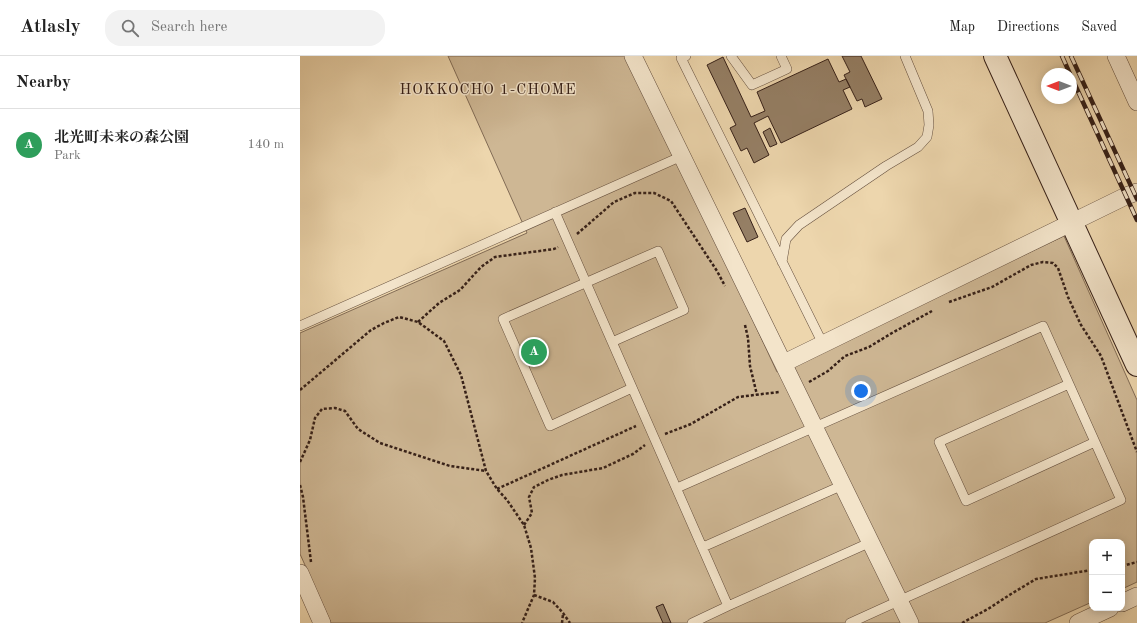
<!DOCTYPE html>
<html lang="en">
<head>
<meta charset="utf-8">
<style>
  body { margin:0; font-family:"Old Standard TT","Noto Serif JP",serif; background:#f2f2f2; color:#222 }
  .controls { position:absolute; right:12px; bottom:12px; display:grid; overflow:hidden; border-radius:8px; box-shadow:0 2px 10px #0003 }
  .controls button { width:36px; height:36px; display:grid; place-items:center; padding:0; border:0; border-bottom:1px solid #e0e0e0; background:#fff; color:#222; font:20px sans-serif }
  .compass { position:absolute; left:741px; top:12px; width:36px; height:36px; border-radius:50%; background:#fff; box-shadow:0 2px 10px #0003; rotate:270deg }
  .you { position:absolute; left:561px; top:335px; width:14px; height:14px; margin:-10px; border:3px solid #fff; border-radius:50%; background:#1a73e8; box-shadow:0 0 0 6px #1a73e833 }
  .badge { display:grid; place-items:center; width:26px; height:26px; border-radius:50%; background:#8f2418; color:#fff; font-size:13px; font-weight:700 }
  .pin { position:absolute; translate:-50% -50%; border:2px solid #fff; box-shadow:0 1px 4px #0006 }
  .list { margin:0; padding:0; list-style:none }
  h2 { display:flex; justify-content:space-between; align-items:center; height:52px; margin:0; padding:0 16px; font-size:17px }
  h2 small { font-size:13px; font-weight:400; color:#767676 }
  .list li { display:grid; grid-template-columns:26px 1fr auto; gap:12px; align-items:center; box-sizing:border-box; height:72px; padding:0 16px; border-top:1px solid #e0e0e0 }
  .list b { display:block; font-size:15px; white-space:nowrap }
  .list p { margin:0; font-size:13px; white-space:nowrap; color:#767676 }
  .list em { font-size:13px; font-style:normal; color:#767676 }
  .icon { flex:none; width:22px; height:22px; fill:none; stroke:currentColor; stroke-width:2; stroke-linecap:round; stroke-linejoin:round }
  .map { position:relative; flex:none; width:837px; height:567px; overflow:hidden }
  header { display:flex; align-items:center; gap:24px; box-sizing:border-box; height:56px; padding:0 20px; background:#fff; border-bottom:1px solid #e0e0e0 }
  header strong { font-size:19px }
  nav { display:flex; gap:22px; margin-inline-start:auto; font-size:14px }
  .search { width:280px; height:36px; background:#f2f2f2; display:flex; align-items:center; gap:10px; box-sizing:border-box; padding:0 14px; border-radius:16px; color:#767676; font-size:15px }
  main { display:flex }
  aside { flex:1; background:#fff }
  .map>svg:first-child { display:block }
  .green { fill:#ceb794; stroke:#826c56 }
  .building { fill:#957f65; stroke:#362018 }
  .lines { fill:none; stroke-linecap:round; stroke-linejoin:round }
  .lane-casing { stroke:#644e3d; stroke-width:10 }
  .street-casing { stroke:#644e3d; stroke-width:18 }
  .secondary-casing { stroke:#362018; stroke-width:24 }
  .path { stroke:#362018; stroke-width:2.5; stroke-dasharray:3 2; stroke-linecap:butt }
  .lane { stroke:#f3e4ca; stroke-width:9 }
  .street { stroke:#f3e4ca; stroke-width:17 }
  .secondary { stroke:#f3e4ca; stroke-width:22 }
  .rail-casing { stroke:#362018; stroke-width:4.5 }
  .rail { stroke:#f3e4ca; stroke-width:3; stroke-dasharray:9; stroke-linecap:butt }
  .labels { text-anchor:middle; stroke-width:3; stroke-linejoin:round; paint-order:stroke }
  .neighbourhood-label { font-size:15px; letter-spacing:1px; fill:#362018; stroke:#f3e4ca }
</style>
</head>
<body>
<header>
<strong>Atlasly</strong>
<div class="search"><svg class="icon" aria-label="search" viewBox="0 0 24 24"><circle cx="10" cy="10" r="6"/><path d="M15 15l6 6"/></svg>Search here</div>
<nav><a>Map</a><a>Directions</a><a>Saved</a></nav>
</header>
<main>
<aside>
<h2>Nearby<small></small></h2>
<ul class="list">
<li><span class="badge" style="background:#2e9e5b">A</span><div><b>北光町未来の森公園</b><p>Park</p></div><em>140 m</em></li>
</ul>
</aside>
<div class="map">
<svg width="837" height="567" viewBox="0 0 837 567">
  <rect width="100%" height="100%" fill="#edd6ad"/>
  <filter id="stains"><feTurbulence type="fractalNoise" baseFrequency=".005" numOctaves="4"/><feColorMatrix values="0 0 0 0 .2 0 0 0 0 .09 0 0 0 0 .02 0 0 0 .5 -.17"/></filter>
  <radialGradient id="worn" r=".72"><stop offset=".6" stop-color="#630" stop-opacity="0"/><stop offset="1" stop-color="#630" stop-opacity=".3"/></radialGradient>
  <path class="green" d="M148,0h182l147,316 287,-136 73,164v182l-15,7v-47h-30v60l-47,21h-714l-31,-69v-221l227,-100z"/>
  <path class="building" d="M542,0h19l21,43 -17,8 -3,-8 -5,2 -13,-26 6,-3z
    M423,1l28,60 14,-6 -8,-19 71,-33 11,23 7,-3 4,8 -7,3 9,19 -71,34 -13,-27 -14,7 15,32 -15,8 -7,-15 -6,3 -11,-23 6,-3 -29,-60z
    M470,72l7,16 -7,3 -7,-15z
    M445,152l13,29 -11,5 -14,-29z
    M363,548l8,19h-8l-7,-16z"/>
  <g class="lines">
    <g class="lane-casing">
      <path id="lane" d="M386,0l-5,2 142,286
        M431,0l21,29 35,-16 -6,-13
        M255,156l173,394 -36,17
        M482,206l4,-23 13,-14 87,-59 32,-19 9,-10 2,-12 -1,-14 -23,-55
        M0,270l382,-170
        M312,286l72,-32 -26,-59 -155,68 47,107 82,-38
        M769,328l-130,58 27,59 129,-59
        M377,432l366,-162 78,174 -271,123
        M403,491l140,-62
        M428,550l143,-64"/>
    </g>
    <g class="street-casing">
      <path id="street" d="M333,0l277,567
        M816,0l21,46
        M484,307l342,-167 11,-4
        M0,517l22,50
        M822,547l15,-7
        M778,567l32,-15"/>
    </g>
    <g class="secondary-casing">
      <path id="secondary" d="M695,0l142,309"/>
    </g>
    <path class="path" d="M277,178l37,-32 21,-9h19l17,8 46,70 8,15
      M649,246l43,-15 39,-22 12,-3 10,1 5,5 10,29 13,28 20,31 36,96
      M118,266l21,-19 21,-13 21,-23 14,-10 59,-8 4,-2
      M445,269l3,13 2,28 7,29
      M509,326l19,-11 17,-15 24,-9 23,-14 40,-22
      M0,334l71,-60 13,-7 15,-6 19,5 26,19 17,34 25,96 11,18 10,11 17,25 7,23 4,30 -1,17 -12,28
      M365,378l26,-10 47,-27 41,-5
      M0,406l10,-22 5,-22 7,-9 13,-1 10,3 13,18 22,14 70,23 36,5
      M0,429l3,12 8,65
      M197,433l139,-63
      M224,469l8,-12 -3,-16 5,-10 14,-7 14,-5 41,-7 30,-14 12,-9
      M822,510l15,-4
      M234,539l19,7 10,11 7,10
      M262,567l1,-9
      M662,567l26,-14 23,-15 25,-15 56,-9"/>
    <use href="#lane" class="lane"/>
    <use href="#street" class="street"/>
    <use href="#secondary" class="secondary"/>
    <g class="rail-casing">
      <path id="rail" d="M762,0l8,18
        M771,0l66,143
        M771,20l66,144"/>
    </g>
    <use href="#rail" class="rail"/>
  </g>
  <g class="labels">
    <g class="neighbourhood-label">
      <text x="188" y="38">HOKKOCHO 1-CHOME</text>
    </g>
  </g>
  <rect width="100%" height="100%" filter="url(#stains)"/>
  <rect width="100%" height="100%" fill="url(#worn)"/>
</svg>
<div class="controls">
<button>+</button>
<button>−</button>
</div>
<svg class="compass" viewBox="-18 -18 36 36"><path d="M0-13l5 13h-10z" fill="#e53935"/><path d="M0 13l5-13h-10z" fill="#767676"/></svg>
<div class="you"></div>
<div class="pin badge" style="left:234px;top:296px;background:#2e9e5b">A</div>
</div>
</main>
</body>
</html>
